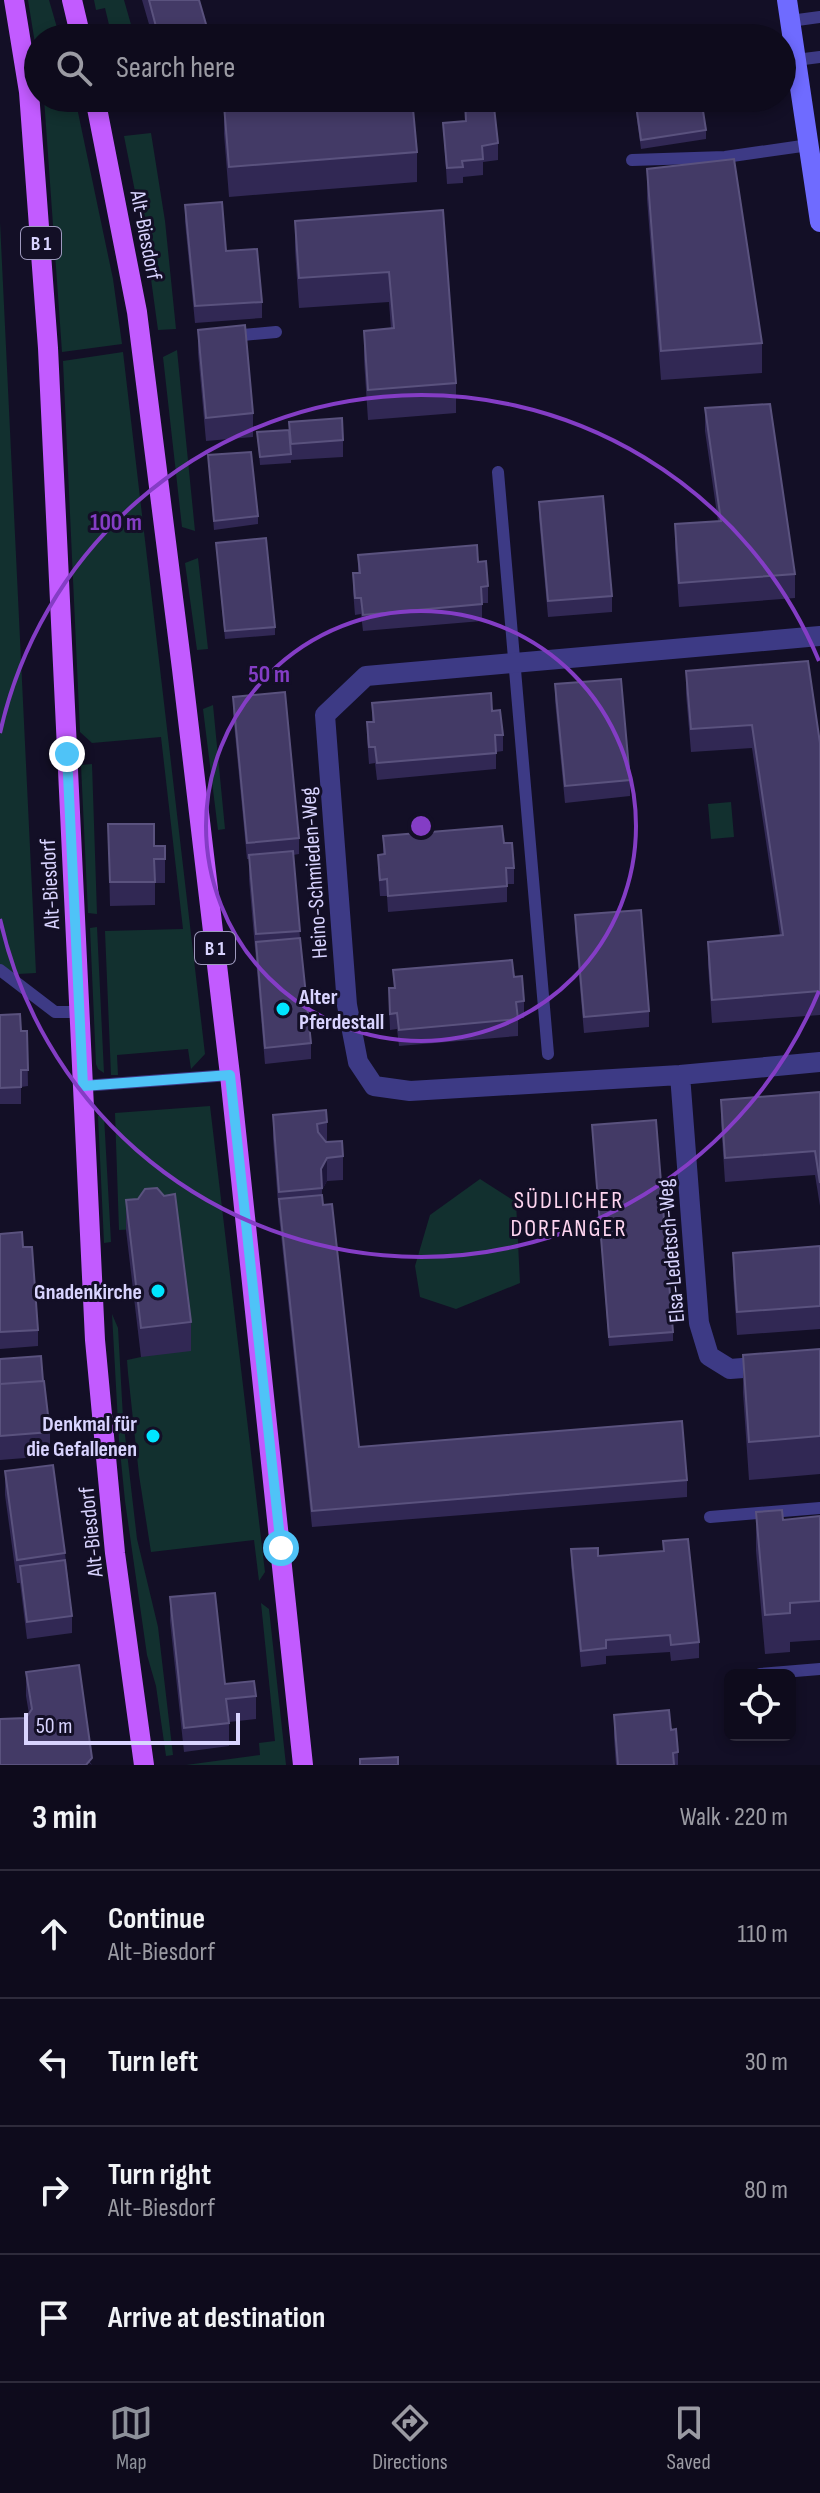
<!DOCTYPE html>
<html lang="en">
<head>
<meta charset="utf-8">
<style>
  body { margin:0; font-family:"Sofia Sans Condensed",sans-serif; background:#1c1929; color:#f1f3f6 }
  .controls { position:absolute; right:24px; bottom:24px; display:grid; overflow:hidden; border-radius:12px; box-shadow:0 4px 12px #0003 }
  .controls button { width:72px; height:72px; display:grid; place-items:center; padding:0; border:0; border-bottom:2px solid #2e2b3b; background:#0e0b1c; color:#f1f3f6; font:40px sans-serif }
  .scale { position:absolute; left:24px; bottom:20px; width:216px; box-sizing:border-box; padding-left:8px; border:4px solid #d9d4ff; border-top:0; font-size:22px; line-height:28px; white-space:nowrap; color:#d9d4ff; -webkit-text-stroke:6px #130f26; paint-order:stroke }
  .stop { position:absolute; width:24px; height:24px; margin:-18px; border:6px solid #4fc3f7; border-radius:50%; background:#fff }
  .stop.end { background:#4fc3f7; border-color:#fff; box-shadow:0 2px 8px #0008 }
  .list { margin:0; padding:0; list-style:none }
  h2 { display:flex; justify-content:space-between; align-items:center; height:104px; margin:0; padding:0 32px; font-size:34px }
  h2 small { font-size:26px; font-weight:400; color:#9b9ba3 }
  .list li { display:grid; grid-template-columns:52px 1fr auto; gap:24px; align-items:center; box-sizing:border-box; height:128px; padding:0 32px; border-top:2px solid #2e2b3b }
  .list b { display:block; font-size:30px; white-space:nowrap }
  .list p { margin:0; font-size:26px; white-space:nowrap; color:#9b9ba3 }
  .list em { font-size:26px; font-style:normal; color:#9b9ba3 }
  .icon { flex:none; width:44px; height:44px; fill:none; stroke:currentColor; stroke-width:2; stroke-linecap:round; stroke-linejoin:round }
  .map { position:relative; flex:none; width:820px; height:1765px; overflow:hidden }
  .search { position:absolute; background:#0e0b1c; box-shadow:0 4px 12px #0003; left:24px; right:24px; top:24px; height:88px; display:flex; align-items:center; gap:20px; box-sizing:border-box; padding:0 28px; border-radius:44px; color:#9b9ba3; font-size:30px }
  .sheet { height:616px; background:#0e0b1c }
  nav { display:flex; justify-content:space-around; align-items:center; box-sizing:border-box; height:112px; border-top:2px solid #2e2b3b; background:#0e0b1c; font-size:22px; color:#9b9ba3 }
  nav a { display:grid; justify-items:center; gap:4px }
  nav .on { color:#8c9099 }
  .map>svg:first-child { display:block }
  .green { fill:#12302f }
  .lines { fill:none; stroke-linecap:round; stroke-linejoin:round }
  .lane { stroke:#3d3a85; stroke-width:12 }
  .street { stroke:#3d3a85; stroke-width:20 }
  .secondary { stroke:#6f6bff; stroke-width:20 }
  .primary { stroke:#c25bff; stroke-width:20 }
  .wall { fill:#312854 }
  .shaded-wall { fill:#1d163a }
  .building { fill:#433a66; stroke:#5a527e; stroke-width:2 }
  .route { stroke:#4fc3f7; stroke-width:10 }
  .ring { fill:none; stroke:#843dc5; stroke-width:4 }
  .poi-dot { fill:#00e5ff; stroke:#130f26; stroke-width:3 }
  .labels { text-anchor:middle; stroke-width:6; stroke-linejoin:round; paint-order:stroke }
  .shield { fill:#130f26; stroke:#9e99be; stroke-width:2 }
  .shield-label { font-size:20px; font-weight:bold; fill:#d9d4ff }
  .street-label { font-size:22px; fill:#d9d4ff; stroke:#130f26 }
  .poi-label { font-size:22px; font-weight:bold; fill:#d9d4ff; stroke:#130f26; text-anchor:end }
  .neighbourhood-label { font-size:24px; letter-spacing:2px; fill:#ffd6f0; stroke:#130f26 }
  .centre { fill:#843dc5; stroke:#130f26; stroke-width:4 }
  .ring-label { font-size:24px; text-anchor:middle; font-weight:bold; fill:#843dc5; stroke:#130f26; stroke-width:6; stroke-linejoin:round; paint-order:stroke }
</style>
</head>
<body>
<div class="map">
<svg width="820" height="1765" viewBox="0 0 820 1765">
  <rect width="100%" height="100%" fill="#130f26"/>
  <path class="green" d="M28,0h21l11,38h-22v24z
    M94,0h30l8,28 -21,5 -6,-25 -9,2z
    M44,98h31l38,181 9,65 -60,8z
    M151,133l14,88 11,108 -18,1 -10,-73 -24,-121z
    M0,222l36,751 -36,2z
    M177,350l18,181 -13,-4 -19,-170z
    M123,352l82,702 -14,15 -3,-20 -71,6 1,20h-7l-6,-144 78,-2 -22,-192 -69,6 -12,-11 -17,-371z
    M198,558l10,91 -11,1 -12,-87z
    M213,705l12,124 -7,1 -15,-121z
    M92,764l5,150 -9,-1 -7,-148z
    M731,802l3,35 -23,2 -3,-35z
    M97,927l7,146 -6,-4 -2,-5 -6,-136z
    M210,1106l55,466 -6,9 -5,-41 -103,12 -12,-77 -11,-102 -1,-13 14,-3 -3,-128 -19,1 -4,-117z
    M98,1116h6l7,126 -7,1z
    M480,1179l36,23 4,81 -64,26 -36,-12 -5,-31 15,-51z
    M112,1314l6,14 5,90 14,121 21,88 15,128 -7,1 -10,-70 -9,-31 -22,-154 -6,-60z
    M261,1603l8,6 17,156h-100l74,-10 -1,-12 16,-2z"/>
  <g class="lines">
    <path class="lane" d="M790,21l30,-4
      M796,60l24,-3
      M632,160l93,-3 84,-12
      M232,336l44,-4
      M498,472l50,582
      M0,970l55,42h25
      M83,1086l147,-11
      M710,1517l110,-9
      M760,1674l60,-5"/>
    <path class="street" d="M820,636l-454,40 -41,39 22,290 11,57 16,24 36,5 270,-16 140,-13
      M680,1075l19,248 10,33 21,13 90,-7"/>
    <path class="secondary" d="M787,0l33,222"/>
    <path class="primary" d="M14,0l15,92 19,256 47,992 20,213 29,212
      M72,0l9,38
      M95,98l42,214 45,357 48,406 73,690"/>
  </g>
  <path class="wall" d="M142,0h57l11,38h-57z
    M464,98l34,45v17l-15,2v13l-20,2v6l-16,1 -4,-61 22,-2z
    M634,98h67l5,32v9l-65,10z
    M224,105l193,47v30l-188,15 -5,-63z
    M647,169l115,174v30l-101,7 -14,-181z
    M185,205l77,97v16l-67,5 -10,-101z
    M443,210l13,173v30l-88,7 -4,-60v-29l27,-2 -2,-27 -90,6 -4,-58v-29z
    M198,330l55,83v24l-47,4 -8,-88z
    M705,408l90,166v24l-116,9 -4,-59v-24l43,-3 -13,-90z
    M289,430l54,10v17l-52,3v3l-31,2 -3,-33z
    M208,455l50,61v8l-44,6z
    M539,502l73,94v16l-64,5 -9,-99z
    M216,543l59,84v8l-50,4z
    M358,555l120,7 10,24v17h-6v18l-119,10 -2,-17 -6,1 -2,-25v-17h5z
    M686,671l134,72v272l-108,8 -4,-58v-23l72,-7 -28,-187 -61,4 -5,-58z
    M555,684l75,96v16l-65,7 -10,-102z
    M233,697l66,141v16l-6,1 7,83 11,105v16l-46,5 -16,-185v-20h-2l-14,-146z
    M372,703l120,8 11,24v16l-7,1v17l-119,11 -2,-17 -6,1 -2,-26v-16h5z
    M108,824l46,22h11v37h-10v22l-45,1z
    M383,836l121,7 10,25v16h-7v18l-119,10 -1,-16h-7l-2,-25v-16h5z
    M575,915l74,96v16l-65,6 -9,-102z
    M393,970l121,7 10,24v17h-6v18l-119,10 -2,-17 -7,1 -1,-25v-17h5z
    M0,1015l21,16h6l1,55 -7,1v17h-21z
    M820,1092v114l-5,-31 -90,7 -4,-59v-23z
    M273,1115l54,7v20l16,14v24l-16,1 -5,9v5l37,252 328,33v17l-375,30 -33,-311 -6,-77z
    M592,1125l81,207v9l-64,5z
    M138,1199l53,123v29l-50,6 -15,-127v-30z
    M0,1234l23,13 15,83v16l-38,3z
    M820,1246v83l-83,6 -4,-58v-24z
    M820,1349v125l-71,6 -6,-87v-38z
    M0,1359l50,73v24l-50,4z
    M5,1471l60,82 7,63v17l-45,6 -7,-56h-3l-12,-88z
    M756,1512l27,8 37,-4v124l-30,2v10l-25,2 -9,-103z
    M663,1541l36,101v16l-28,3 -1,-9 -64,4v8l-25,3 -10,-102v-16l27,7 65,-5z
    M170,1597l55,87 31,12v23l-27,3v24l-45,6 -14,-131z
    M26,1672l66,93 -66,-47 3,-4 -3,-18z
    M614,1715l57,15 7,22v13h-62l-2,-27z"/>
  <path class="shaded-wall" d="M327,1158v23l-5,9 -1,-21z"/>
  <path class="building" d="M149,0h50l11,38h-51z
    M313,98h99l5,54 -188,15 -5,-62z
    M465,98h28l5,45 -16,3 1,13 -21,2 1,6 -16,1 -4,-45 23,-2z
    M635,98h66l5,32 -65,10z
    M734,159l28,184 -101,8 -14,-182z
    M222,202l4,49 31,-2 5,53 -67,4 -10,-101z
    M443,210l13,173 -88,7 -4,-59 30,-3 -5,-56 -90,6 -4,-57z
    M245,325l8,88 -47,5 -8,-88z
    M770,404l25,170 -116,9 -4,-59 46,-3 -16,-113z
    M342,418l1,22 -52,4 -2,-22z
    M289,430l2,24 -31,3 -3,-25z
    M251,452l7,64 -44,5 -6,-66z
    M603,496l9,100 -64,5 -9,-99z
    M266,538l9,89 -50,4 -9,-88z
    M477,545l1,17 8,-1 2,25 -7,1 1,17 -119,11 -2,-17h-6l-2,-25h7l-2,-18z
    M808,661l12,82v248l-108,9 -4,-58 75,-7 -31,-210 -61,4 -5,-58z
    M621,679l9,101 -65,6 -10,-102z
    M285,692l14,146 -52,5 -14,-146z
    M491,693l1,18 8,-1 3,25h-8l1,18 -119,10 -2,-16h-6l-2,-25h7l-2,-19z
    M108,824h46v22h11v13h-11l1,23h-45z
    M502,826l2,17h8l2,25h-8l1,18 -119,10 -1,-17 -7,1 -2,-25 7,-1 -2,-18z
    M293,851l7,80 -44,3 -7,-79z
    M641,910l8,101 -65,6 -9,-102z
    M300,938l11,105 -46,5 -9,-106z
    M512,960l2,17 8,-1 2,25 -8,1 2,17 -119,11 -2,-17 -7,1 -1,-26h6l-2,-18z
    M20,1014l1,17h6l1,39h-7v17l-21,1v-73z
    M820,1092v91l-5,-32 -90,7 -4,-58z
    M326,1110l1,12 -10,2 1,8 8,10 16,-1 1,15 -16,2 -6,11 1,19 -43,4 -6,-77z
    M656,1120l17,212 -64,5 -17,-212z
    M157,1188l7,8 11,-2 16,128 -50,6 -15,-128 12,-1 7,-10z
    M322,1195l1,10 9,-1 27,243 323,-26 5,59 -375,31 -33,-312z
    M22,1232l1,15h9l6,83 -38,2v-98z
    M820,1246v60l-83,6 -4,-59z
    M820,1349v87l-71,6 -6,-87z
    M41,1356l2,25 -43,3v-25z
    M44,1381l6,51 -50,4v-52z
    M53,1465l12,88 -48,7 -12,-89z
    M782,1510l1,10 37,-4v85l-30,2v10l-25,2 -9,-103z
    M688,1539l11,103 -28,3 -1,-10 -64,5v8l-25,3 -10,-102 27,-1v8l66,-5 -1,-10z
    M65,1560l7,56 -45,6 -7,-56z
    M215,1593l10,91 29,-3 2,15 -30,3 3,24 -45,5 -14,-131z
    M79,1665l13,93 -6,7h-86v-46l26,-1 6,-9 -6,-37z
    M669,1710l2,20 5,-1 2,23 -5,1 1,12h-56l-4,-50z
    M398,1757v8h-38v-6z"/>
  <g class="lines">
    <path class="route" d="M67,754l16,332 147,-11 51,473"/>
  </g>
  <g class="ring">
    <circle cx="421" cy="826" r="215"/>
    <path d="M819 991A431 431 0 0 1 0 919M0 733A431 431 0 0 1 819 661"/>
  </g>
  <g class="poi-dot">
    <circle cx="283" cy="1009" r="8"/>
    <circle cx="158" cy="1291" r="8"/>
    <circle cx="153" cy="1436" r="8"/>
  </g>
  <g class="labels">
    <g class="shield">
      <rect x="21" y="227" width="40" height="32" rx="6"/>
      <rect x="195" y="932" width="40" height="32" rx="6"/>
    </g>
    <g class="shield-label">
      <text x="41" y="250">B 1</text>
      <text x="215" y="955">B 1</text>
    </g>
    <g class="street-label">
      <text transform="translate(147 235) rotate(79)" y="8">Alt-Biesdorf</text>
      <text transform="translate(313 873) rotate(-94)" y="8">Heino-Schmieden-Weg</text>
      <text transform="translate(49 884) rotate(-93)" y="8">Alt-Biesdorf</text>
      <text transform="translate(670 1251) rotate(-95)" y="8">Elsa-Ledetsch-Weg</text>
      <text transform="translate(90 1532) rotate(-96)" y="8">Alt-Biesdorf</text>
    </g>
    <g class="poi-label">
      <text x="299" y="1004" text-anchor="start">Alter<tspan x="299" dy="25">Pferdestall</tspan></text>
      <text x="142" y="1299">Gnadenkirche</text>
      <text x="137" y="1431">Denkmal für<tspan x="137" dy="25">die Gefallenen</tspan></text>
    </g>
    <g class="neighbourhood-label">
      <text x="569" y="1208">SÜDLICHER<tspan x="569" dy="28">DORFANGER</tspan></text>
    </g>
  </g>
  <circle cx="421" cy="826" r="12" class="centre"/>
  <g class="ring-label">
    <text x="116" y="530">100 m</text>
    <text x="269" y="682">50 m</text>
  </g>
</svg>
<div class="controls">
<button><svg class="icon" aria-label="locate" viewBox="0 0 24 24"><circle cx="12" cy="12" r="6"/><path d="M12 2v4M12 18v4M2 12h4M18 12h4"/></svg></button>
</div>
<div class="scale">50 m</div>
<div class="stop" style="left:281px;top:1548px"></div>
<div class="stop end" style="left:67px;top:754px"></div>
<div class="search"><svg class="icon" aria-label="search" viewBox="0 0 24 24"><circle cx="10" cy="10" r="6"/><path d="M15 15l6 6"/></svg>Search here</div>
</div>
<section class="sheet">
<h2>3 min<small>Walk · 220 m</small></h2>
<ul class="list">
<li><svg class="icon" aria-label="ahead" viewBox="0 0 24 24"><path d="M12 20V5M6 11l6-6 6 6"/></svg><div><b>Continue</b><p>Alt-Biesdorf</p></div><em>110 m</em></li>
<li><svg class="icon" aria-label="left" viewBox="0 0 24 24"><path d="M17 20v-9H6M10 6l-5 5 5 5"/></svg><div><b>Turn left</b></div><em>30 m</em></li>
<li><svg class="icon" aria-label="right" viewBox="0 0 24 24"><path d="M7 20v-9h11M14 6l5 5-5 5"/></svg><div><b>Turn right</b><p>Alt-Biesdorf</p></div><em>80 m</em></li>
<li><svg class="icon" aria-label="arrive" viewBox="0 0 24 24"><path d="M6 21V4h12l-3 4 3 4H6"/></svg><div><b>Arrive at destination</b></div></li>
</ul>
</section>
<nav>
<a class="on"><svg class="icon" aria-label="map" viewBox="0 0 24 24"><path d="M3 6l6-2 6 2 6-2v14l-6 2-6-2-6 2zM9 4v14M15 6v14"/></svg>Map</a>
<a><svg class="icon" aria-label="directions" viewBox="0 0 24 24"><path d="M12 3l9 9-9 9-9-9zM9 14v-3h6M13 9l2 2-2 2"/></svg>Directions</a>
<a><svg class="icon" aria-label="saved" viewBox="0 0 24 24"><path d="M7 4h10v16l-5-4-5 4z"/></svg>Saved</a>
</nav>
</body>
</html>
